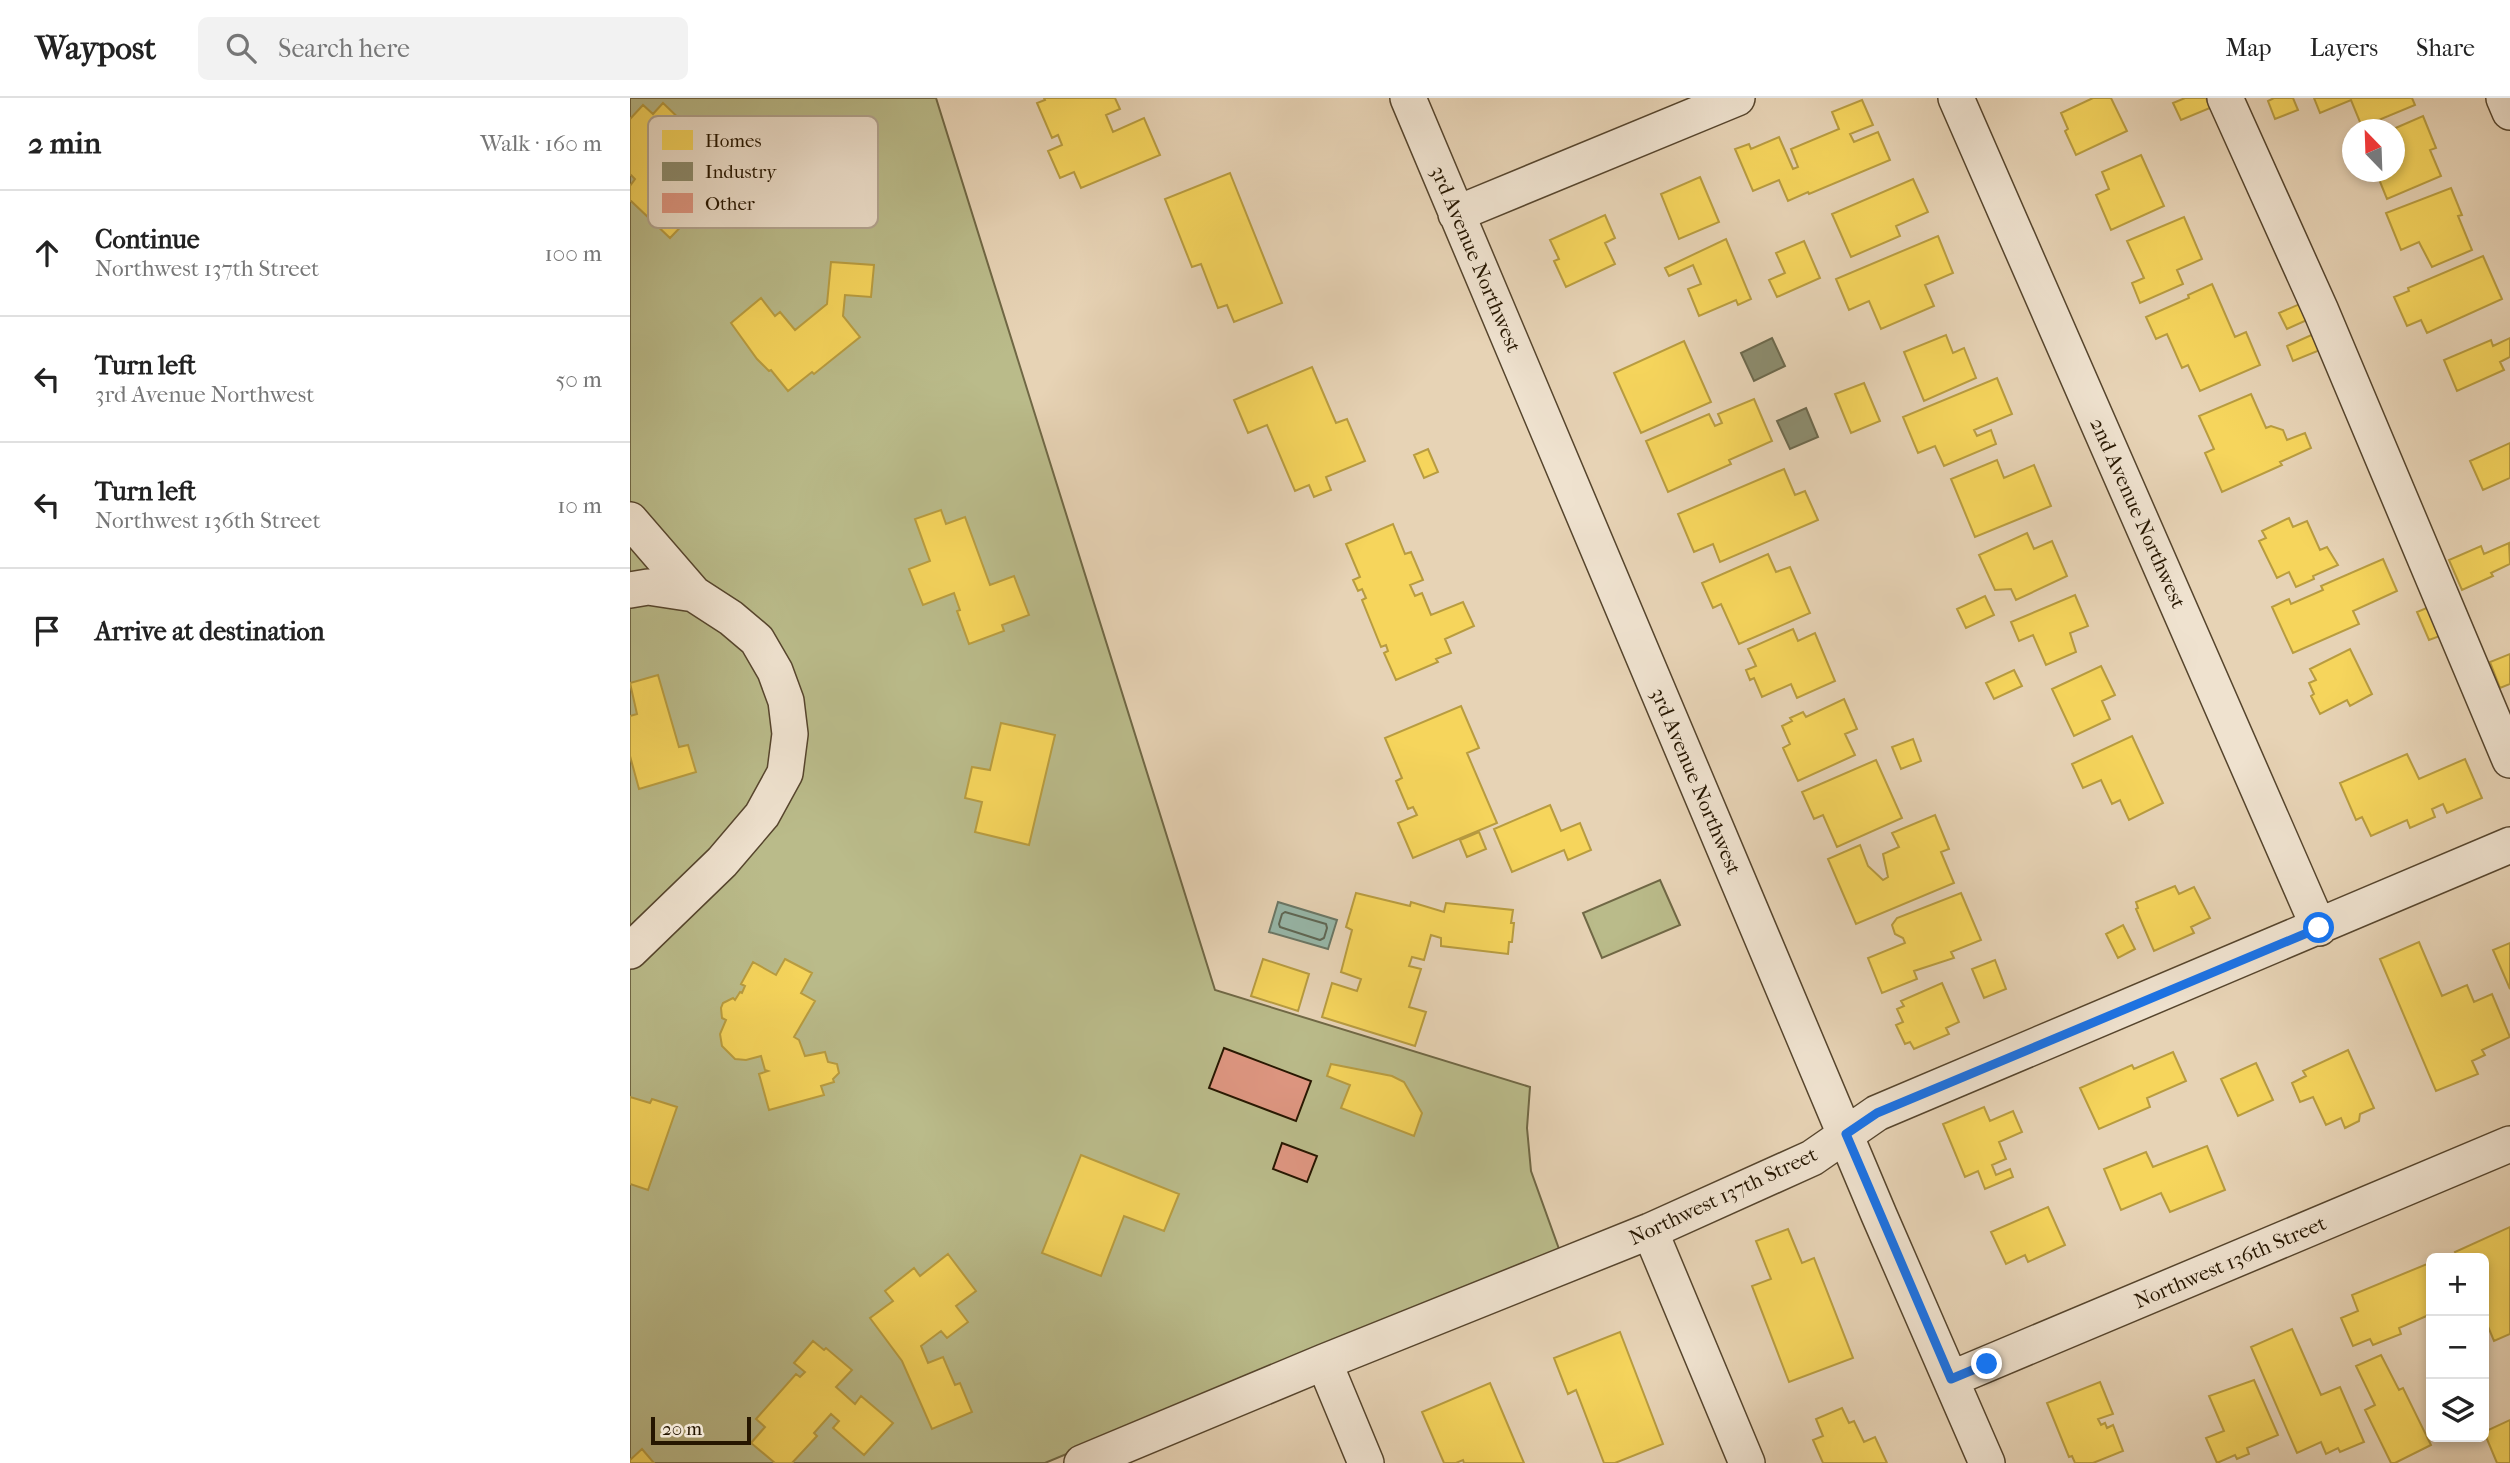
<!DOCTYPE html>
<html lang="en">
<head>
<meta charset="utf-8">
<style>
  body { margin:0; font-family:"IM FELL French Canon",serif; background:#f2f2f2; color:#222 }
  .controls { position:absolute; right:21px; bottom:21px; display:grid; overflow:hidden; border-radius:10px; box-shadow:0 4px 10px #0003 }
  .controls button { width:63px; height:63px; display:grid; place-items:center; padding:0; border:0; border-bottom:2px solid #e0e0e0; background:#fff; color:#222; font:35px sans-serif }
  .compass { position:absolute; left:1712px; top:21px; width:63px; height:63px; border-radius:50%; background:#fff; box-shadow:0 4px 10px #0003; rotate:337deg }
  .scale { position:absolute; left:21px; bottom:18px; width:100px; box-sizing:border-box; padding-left:7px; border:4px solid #261600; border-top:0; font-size:19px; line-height:24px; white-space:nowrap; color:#261600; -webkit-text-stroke:5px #efe2cf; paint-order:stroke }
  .stop { position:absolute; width:21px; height:21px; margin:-16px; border:5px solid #1a73e8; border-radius:50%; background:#fff }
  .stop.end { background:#1a73e8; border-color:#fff; box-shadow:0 2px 7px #0008 }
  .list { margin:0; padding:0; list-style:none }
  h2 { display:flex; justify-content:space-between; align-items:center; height:91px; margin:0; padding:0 28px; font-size:30px }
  h2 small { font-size:23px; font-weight:400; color:#767676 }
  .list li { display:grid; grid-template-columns:46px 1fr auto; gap:21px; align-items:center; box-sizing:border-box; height:126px; padding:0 28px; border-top:2px solid #e0e0e0 }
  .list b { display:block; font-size:26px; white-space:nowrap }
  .list p { margin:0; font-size:23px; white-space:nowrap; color:#767676 }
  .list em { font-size:23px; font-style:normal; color:#767676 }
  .icon { flex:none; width:38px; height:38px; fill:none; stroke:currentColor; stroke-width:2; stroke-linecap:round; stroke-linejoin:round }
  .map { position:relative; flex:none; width:1880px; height:1365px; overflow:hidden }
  header { display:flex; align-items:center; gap:42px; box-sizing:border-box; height:98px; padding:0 35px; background:#fff; border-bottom:2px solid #e0e0e0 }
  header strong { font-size:33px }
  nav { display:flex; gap:38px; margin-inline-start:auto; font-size:24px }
  .search { width:490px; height:63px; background:#f2f2f2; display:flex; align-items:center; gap:18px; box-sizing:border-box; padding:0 24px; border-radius:10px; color:#767676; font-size:26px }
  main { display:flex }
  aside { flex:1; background:#fff }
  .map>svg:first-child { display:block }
  .green { fill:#babb8a; stroke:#706845; stroke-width:2 }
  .water { fill:#97b8aa; stroke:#6a7766; stroke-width:2 }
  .homes { fill:#f6d55c; stroke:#b89c40; stroke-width:2 }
  .industry { fill:#8c8c6e; stroke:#6d694d; stroke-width:2 }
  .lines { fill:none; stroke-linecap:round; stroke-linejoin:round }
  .shore { stroke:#5e6755; stroke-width:2 }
  .building { fill:#df9782; stroke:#261600; stroke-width:2 }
  .minor-casing { stroke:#56452d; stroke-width:38 }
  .minor { stroke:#efe2cf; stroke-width:35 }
  .route { stroke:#1a73e8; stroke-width:9 }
  .labels { text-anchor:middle; stroke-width:7; stroke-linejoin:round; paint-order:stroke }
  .street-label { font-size:21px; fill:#261600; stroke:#efe2cf }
  .key { fill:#efe2cf; stroke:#b3a591; stroke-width:2 }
  .key-label { font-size:19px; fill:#261600 }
</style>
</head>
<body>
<header>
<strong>Waypost</strong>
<div class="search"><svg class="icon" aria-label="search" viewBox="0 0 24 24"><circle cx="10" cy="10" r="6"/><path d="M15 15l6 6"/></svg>Search here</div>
<nav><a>Map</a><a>Layers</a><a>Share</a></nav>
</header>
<main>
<aside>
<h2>2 min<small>Walk · 160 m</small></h2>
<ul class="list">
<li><svg class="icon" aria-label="ahead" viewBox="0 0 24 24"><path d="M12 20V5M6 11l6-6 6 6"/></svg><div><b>Continue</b><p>Northwest 137th Street</p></div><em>100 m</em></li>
<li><svg class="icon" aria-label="left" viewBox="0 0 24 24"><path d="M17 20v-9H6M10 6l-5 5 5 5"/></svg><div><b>Turn left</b><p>3rd Avenue Northwest</p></div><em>50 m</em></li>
<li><svg class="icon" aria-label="left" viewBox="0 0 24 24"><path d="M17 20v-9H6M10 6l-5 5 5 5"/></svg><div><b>Turn left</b><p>Northwest 136th Street</p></div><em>10 m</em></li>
<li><svg class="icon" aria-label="arrive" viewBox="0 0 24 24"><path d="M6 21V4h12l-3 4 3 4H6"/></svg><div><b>Arrive at destination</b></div></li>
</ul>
</aside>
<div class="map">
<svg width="1880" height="1365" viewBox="0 0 1880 1365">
  <rect width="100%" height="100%" fill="#e7d3b5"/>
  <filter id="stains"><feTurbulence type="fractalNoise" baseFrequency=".00286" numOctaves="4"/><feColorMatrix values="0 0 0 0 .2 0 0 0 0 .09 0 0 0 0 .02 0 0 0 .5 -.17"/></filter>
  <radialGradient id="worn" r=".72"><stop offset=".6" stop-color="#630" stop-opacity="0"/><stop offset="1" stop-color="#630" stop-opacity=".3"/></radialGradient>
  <path class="green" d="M0,0h306l279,892 315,97 -3,41 4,43 28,78 -514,214h-415z
    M1030,782l20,45 -78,33 -19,-45z"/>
  <path class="water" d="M648,804l59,18 -9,29 -59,-17z"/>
  <path class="homes" d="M414,0h71l5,11 -14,6 7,17 31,-14 16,37 -79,33 -7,-16 -14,6 -12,-27 14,-6 -4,-10 -6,3 -15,-35 8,-3z
    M1463,0h18l16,33 -51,24 -11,-24 3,-2 -7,-16z
    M1555,0h21l4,10 -29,12 -8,-17z
    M1644,0h19l5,12 -23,9 -7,-18z
    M1684,0h98l3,7 -53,22 -11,-27 -31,13z
    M1232,2l11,25 -23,9 4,8 24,-10 12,28 -81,34 -1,-2 -20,9 -9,-21 -26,11 -18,-42 14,-5 2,5 28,-12 14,32 5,-2 -7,-18 48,-20 -7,-17z
    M33,5l27,26 -10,10 3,3 -13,14 42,38 -42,44 -40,-38v-14l5,-7 -5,-5v-55l13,-14 10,9z
    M1793,18l13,32 -6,2 11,26 -54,23 -11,-27h18v-42h-3z
    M1511,57l23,51 -53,24 -15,-35 13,-6 -7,-17z
    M600,75l52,130 -48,19 -7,-17 -9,3 -17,-44 -9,3 -27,-68z
    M1070,79l19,45 -40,17 -18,-45z
    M1283,81l15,33 -32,14 4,10 -49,21 -19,-43z
    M1821,90l11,27 -4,1 14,34 -40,17 -13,-25 -18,8 -15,-37z
    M975,117l10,23 -10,5 10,21 -49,23 -12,-26 5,-2 -9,-19z
    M1554,119l18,42 -25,11 6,14 -43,19 -8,-20 12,-5 -17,-37z
    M1308,138l15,37 -28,12 9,21 -53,23 -12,-28 -20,9 -13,-31z
    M1096,141l25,60 -13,6 -2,-5 -37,16 -11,-27 13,-5 -8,-19 -24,11 -4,-8z
    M1174,143l16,37 -43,19 -8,-17 16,-7 -9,-20z
    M1853,158l19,43 -75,34 -6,-13 -14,6 -13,-29 15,-6 -1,-3z
    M201,164l43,3 -3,32 -26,-2 -2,21 17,21 -46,37 -2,-2 -24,19 -17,-21 -2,1 -12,-12 -26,-36 30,-25 14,18 5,-4 15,18 32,-26z
    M1582,186l23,53 11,-5 14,33 -60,26 -12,-26 -6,3 -15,-34 -11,5 -10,-22 43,-19 -1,-3z
    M1679,202l7,16 -29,13 -8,-16z
    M1688,234l7,16 -32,13 -6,-15z
    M1316,237l7,18 11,-5 12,30 -52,23 -20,-49z
    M1880,240v19l-10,5 4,8 -47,21 -13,-31 47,-20 2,6z
    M1054,243l27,61 -70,31 -27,-60z
    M682,269l24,56 11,-4 18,42 -39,16 5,13 -17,7 -5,-12 -14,6 -28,-66 -19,8 -14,-33z
    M1367,280l15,36 -38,16 3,6 14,-6 5,14 -52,22 -9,-20 -17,7 -15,-36z
    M1234,285l16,38 -29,12 -16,-39z
    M1621,296l15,34 5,-2 12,4 4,10 18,-7 6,15 -31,14 2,3 -60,27 -17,-39 9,-4 -15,-33z
    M1124,301l18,42 -43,19 2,4 -63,28 -22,-51 63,-27 6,12 7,-3 -4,-9z
    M1880,345v35l-27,12 -13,-29z
    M798,351l10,23 -14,6 -10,-23z
    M1367,362l7,18 30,-13 17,41 -76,31 -24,-58z
    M1154,371l11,26 10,-4 13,29 -98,42 -7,-18 -19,8 -16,-38z
    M311,412l5,14 19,-7 25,68 24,-9 15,39 -27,10 2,6 -35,13 -12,-33 3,-1 -6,-17 -31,12 -14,-36 21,-8 -15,-42z
    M1659,420l4,9 14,-6 13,29 7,-3 11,18 -25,11 1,3 -18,8 -7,-15 -12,6 -18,-37 7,-3 -4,-7z
    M763,426l12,30 6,-2 12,28 -13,5 5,11 7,-3 9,22 32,-13 11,24 -29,13 6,14 -15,6 2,3 -42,18 -12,-27 4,-2 -2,-6 -5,2 -19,-47 4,-2 -4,-9 -4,2 -5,-11 7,-3 -14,-33z
    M1397,435l7,16 18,-8 15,35 -51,24 -5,-11 -16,1 -16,-35z
    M1879,445l1,21 -19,9 2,3 -31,14 -13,-30 32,-14 3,8z
    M1138,456l8,18 14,-5 20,46 -71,31 -18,-40 -8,4 -11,-25z
    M1753,461l14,32 -44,20 6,13 -66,29 -21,-46 17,-8 2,5 32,-14 -2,-4z
    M1445,497l13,31 -18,7 6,19 -30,13 -13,-30 -14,6 -8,-19z
    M1355,498l9,19 -28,13 -9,-19z
    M1806,506l12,29 -19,7 -12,-28z
    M1163,531l5,12 17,-8 20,48 -38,17 -6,-14 -29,13 -8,-19 -4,2 -4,-10 10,-4 -8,-17z
    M1720,551l22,45 -22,12 -3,-6 -27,14 -9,-18 3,-2 -5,-11 7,-3 -6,-11z
    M1880,556v30l-10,4 -10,-26z
    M1471,568l14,29 -13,6 8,18 -36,17 -22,-47z
    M1384,572l8,16 -28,13 -8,-16z
    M28,577l21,72 9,-2 8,27 -57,17 -9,-33v-40l7,-2 -7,-31z
    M1214,601l13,30 -12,5 10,21 -57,26 -15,-33 7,-4 -8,-18 10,-5 -2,-3 13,-6 3,5z
    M831,608l18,42 -12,5 30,70 -84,35 -15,-35 19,-8 -4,-8 -5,2 -12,-28 6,-3 -17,-40z
    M371,625l54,12 -26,110 -54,-13 7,-30 -17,-4 7,-31 18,3z
    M1502,638l31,67 -34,17 -9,-20 -8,4 -11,-24 -18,8 -11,-24z
    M1283,641l8,22 -20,8 -9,-22z
    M1777,656l12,25 46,-20 17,39 -35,15 -4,-9 -11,5 3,8 -25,11 -3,-8 -36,16 -9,-19 -6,3 -16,-37z
    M1246,662l26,58 -65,29 -14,-32 -9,4 -12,-27z
    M920,707l11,26 19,-8 11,27 -23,10 -4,-10 -52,22 -18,-43z
    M1305,717l14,34 -8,3 13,31 -98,41 -28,-65 32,-14 8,21 15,14 5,-3 -5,-23 16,-7 -7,-14z
    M849,734l7,17 -19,8 -7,-17z
    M1545,788l4,8 15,-7 16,31 -19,9 3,6 -40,18 -18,-42 2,-1 -2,-6z
    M726,795l54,13 1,-4 33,10 2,-9 67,7 -2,13h3l-2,19h-3l-1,12 -67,-8v-8l-10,-3 -7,25 -12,-3 -3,9 12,3 -12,38 17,5 -11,34 -93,-29 10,-34 25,8 4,-12 -20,-7 11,-42 -6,-3z
    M1331,795l20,47 -30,12 3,6 -40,13 3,8 -35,14 -14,-35 37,-15 -2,-5 -8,-4 -3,-9 5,-7z
    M1493,827l12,24 -17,9 -12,-24z
    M1789,844l23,54 25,-11 7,17 18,-8 18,43 -28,13 3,5 -13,6 6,13 -42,17 -56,-132z
    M1880,845v46l-17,-39z
    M155,861l27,14 -11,20 14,8 -21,36 5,3 6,16 20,-4 3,10 9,2 2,9 -6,6 1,3 -13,4 3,9 -55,15 -10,-36 9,-3 -3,-1 -4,-14 -15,4 -11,-1 -13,-13 -2,-12 6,-14 -4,-2 -1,-10 2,-5 10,-5 2,2 5,-8 2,1 3,-7 -4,-2 12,-22 23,13z
    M633,861l46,15 -11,37 -47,-15z
    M1365,862l11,29 -22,9 -12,-29z
    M1312,885l17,39 -13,6 3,6 -35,15 -4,-7 -5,2 -9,-19 7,-3 -6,-13 7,-3 -3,-5z
    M1718,952l26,58 -14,6 -1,7 -14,7 -4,-10 -15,7 -13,-28 -13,5 -8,-19 14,-7 -3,-5z
    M1543,954l13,29 -39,17 3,9 -51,22 -19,-41 52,-23 2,4z
    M1626,965l17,37 -35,16 -17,-37z
    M701,966l61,12 12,6 18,31 -8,23 -73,-28 9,-23 -23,-9z
    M0,999l20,6 2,-4 25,8 -29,83 -18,-6z
    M1354,1009l6,14 23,-10 9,21 -23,10 7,17 -14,6 4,10 14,-6 3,8 -28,12 -7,-18 -13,6 -22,-53z
    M1577,1048l18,44 -55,22 -9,-19 -40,17 -17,-41 42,-17 7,15z
    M451,1057l98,39 -15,37 -40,-15 -23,60 -59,-23z
    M1418,1109l17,38 -37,17 -3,-7 -19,9 -15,-32z
    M1880,1129v107l-16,7 -10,-24v-59h-26l-3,-6z
    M1158,1131l14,34 12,-5 39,100 -64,24 -37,-96 19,-7 -15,-38z
    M318,1156l28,37 -20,15 12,16 -21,16 -6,-7 -20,15 7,17 15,-6 12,28 5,-2 12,29 -40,17 -30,-68 -32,-43 23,-17 -8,-10 29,-23 6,8z
    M1797,1166l4,10v40l-32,14 2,6 -28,11 -3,-6 -17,7 -12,-28 17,-7 -6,-16z
    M1662,1231l29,66 19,-8 24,55 -24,10 -2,-4 -12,6 -5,-12 -24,11 -46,-106z
    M990,1234l43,112 -48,19h-11l-28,-73 -8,4 -14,-36z
    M183,1243l11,9 2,-2 26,22 -16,17 19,17 6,-8 32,27 -29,32 -31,-27 6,-7 -8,-7 -17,19 3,3 -25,27h-17l-24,-20 14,-16 -9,-8 40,-45 4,3 5,-5 -11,-9z
    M1751,1257l18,35 4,-2 28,57 -36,18h-4l-26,-53 10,-5 -19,-39z
    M1624,1282l24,55 -31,13 2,6 -12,5 -2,-4 -18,8 -11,-25 18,-7 -15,-35z
    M1470,1284l13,32 -15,5 3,6 4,-2 2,5 6,-3 10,26 -30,12h-18l-3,-7 -3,1 -22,-54z
    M860,1285l34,80h-60l-1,-3 -7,3h-12l-22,-51z
    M1212,1310l7,15 5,-2 10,21 11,-5 12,26h-64l-10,-23 10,-4 -7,-17z
    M1880,1322v43h-13l-13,-31z
    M12,1351l12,14h-24v-3z"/>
  <path class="industry" d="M1142,240l13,28 -31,15 -13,-28z
    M1176,310l12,29 -28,12 -13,-28z"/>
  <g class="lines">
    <path class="shore" d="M655,814l41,12 1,4 -3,10 -4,2 -40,-13 -1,-3 3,-10z"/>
  </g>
  <path class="building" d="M594,950l87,33 -15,40 -87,-33z
    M652,1045l35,13 -10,26 -34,-13z"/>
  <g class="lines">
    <g class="minor-casing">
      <path id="minor" d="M778,0l471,1117 108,248
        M1326,0l363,830
        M1595,0l96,213 189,449
        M1874,0l6,14
        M826,116l281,-116
        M0,422l64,74 37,24 26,22 18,31 11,30 4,33 -5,39 -23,42 -40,47 -92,89
        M0,492l18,-3 46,7
        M1020,1133l97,232
        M694,1264l42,101
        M1321,1281l559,-235
        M452,1365l242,-101 326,-131 162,-73 65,-45 633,-268"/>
    </g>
    <use href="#minor" class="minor"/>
  </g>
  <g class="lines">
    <path class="route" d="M1357,1266l-36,15 -105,-245 31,-21 442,-185"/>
  </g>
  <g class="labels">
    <g class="street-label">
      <text transform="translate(846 161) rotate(67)" y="7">3rd Avenue Northwest</text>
      <text transform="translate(1508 415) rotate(66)" y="7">2nd Avenue Northwest</text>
      <text transform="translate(1066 683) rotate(67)" y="7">3rd Avenue Northwest</text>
      <text transform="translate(1093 1098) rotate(-25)" y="7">Northwest 137th Street</text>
      <text transform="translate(1600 1164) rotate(-23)" y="7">Northwest 136th Street</text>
    </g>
  </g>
  <rect x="18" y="18" width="230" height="112" rx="10" class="key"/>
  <rect x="32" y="32" width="31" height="20" fill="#f6d55c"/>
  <rect x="32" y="64" width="31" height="19" fill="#8c8c6e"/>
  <rect x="32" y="95" width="31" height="20" fill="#df9782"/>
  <g class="key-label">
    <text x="75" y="49">Homes</text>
    <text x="75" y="80">Industry</text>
    <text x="75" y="112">Other</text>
  </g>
  <rect width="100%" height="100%" filter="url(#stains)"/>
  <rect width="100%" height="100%" fill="url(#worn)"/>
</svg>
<div class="controls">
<button>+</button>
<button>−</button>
<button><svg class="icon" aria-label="layers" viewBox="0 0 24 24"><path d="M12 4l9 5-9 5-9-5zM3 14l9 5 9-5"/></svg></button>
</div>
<svg class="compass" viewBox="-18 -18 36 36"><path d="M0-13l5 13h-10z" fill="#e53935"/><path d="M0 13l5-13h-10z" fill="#767676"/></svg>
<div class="scale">20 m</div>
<div class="stop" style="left:1689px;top:830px"></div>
<div class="stop end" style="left:1357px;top:1266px"></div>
</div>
</main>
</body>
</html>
